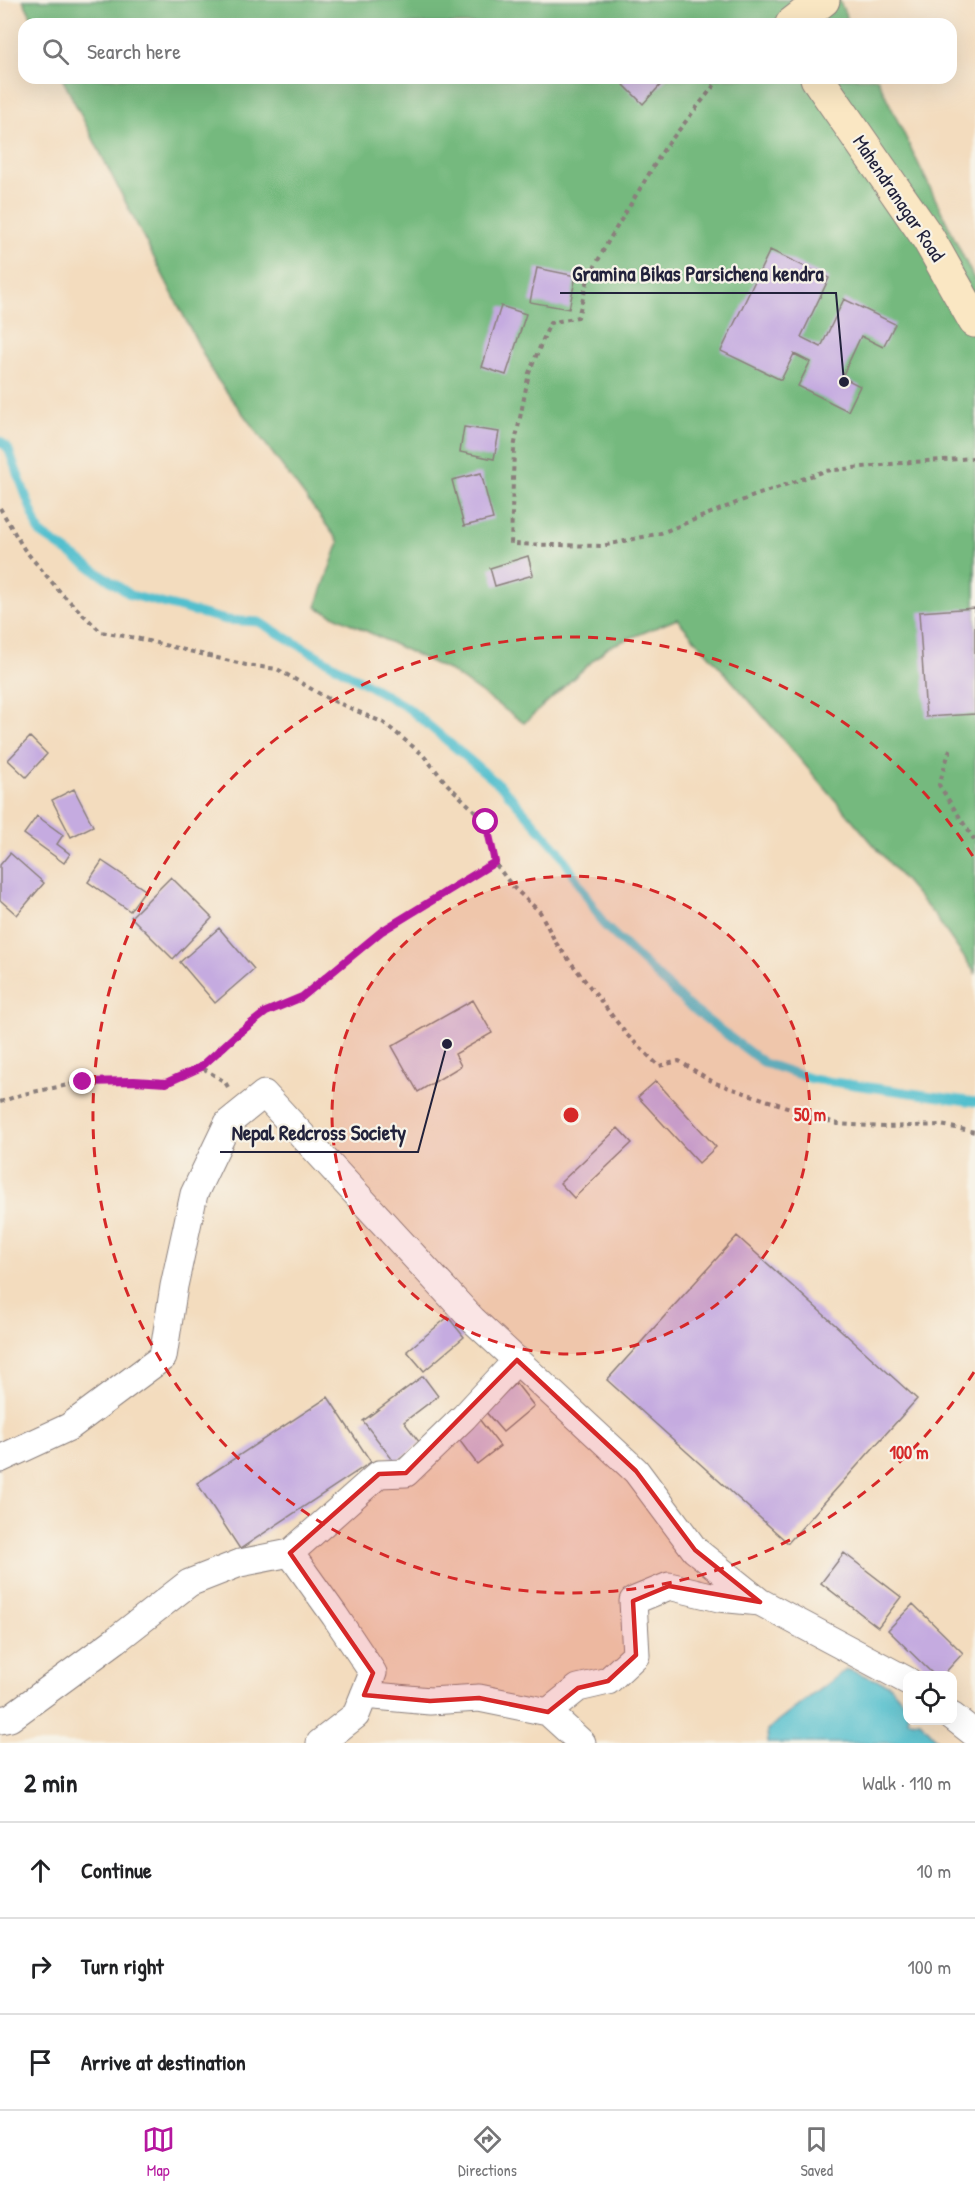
<!DOCTYPE html>
<html lang="en">
<head>
<meta charset="utf-8">
<style>
  body { margin:0; font-family:"Patrick Hand",sans-serif; background:#f6f6f6; color:#202124 }
  .controls { position:absolute; right:18px; bottom:18px; display:grid; overflow:hidden; border-radius:12px; box-shadow:0 6px 24px #0002 }
  .controls button { width:54px; height:54px; display:grid; place-items:center; padding:0; border:0; border-bottom:2px solid #e0e0e0; background:#fff; color:#202124; font:30px sans-serif }
  .stop { position:absolute; width:18px; height:18px; margin:-14px; border:4px solid #b5179e; border-radius:50%; background:#fff }
  .stop.end { background:#b5179e; border-color:#fff; box-shadow:0 2px 6px #0008 }
  .list { margin:0; padding:0; list-style:none }
  h2 { display:flex; justify-content:space-between; align-items:center; height:78px; margin:0; padding:0 24px; font-size:26px }
  h2 small { font-size:20px; font-weight:400; color:#757577 }
  .list li { display:grid; grid-template-columns:39px 1fr auto; gap:18px; align-items:center; box-sizing:border-box; height:96px; padding:0 24px; border-top:2px solid #e0e0e0 }
  .list b { display:block; font-size:22px; white-space:nowrap }
  .list em { font-size:20px; font-style:normal; color:#757577 }
  .icon { flex:none; width:33px; height:33px; fill:none; stroke:currentColor; stroke-width:2; stroke-linecap:round; stroke-linejoin:round }
  .map { position:relative; flex:none; width:975px; height:1743px; overflow:hidden }
  .search { position:absolute; background:#fff; box-shadow:0 6px 24px #0002; left:18px; right:18px; top:18px; height:66px; display:flex; align-items:center; gap:15px; box-sizing:border-box; padding:0 21px; border-radius:18px; color:#757577; font-size:22px }
  .sheet { height:366px; background:#fff }
  nav { display:flex; justify-content:space-around; align-items:center; box-sizing:border-box; height:84px; border-top:2px solid #e0e0e0; background:#fff; font-size:16px; color:#757577 }
  nav a { display:grid; justify-items:center; gap:3px }
  nav .on { color:#b5179e }
  .map>svg:first-child { display:block }
  .forest { fill:#74b97e; stroke:#4b6e5c; stroke-width:1.5 }
  .water { fill:#53bfce; stroke:#3a7084; stroke-width:1.5 }
  .lines { fill:none; stroke-linecap:round; stroke-linejoin:round }
  .stream { stroke:#53bfce; stroke-width:9 }
  .building { fill:#c5abe0 }
  .street-casing { stroke:#8a7f7c; stroke-width:29 }
  .secondary-casing { stroke:#8a7f7c; stroke-width:35 }
  .path { stroke:#8a7f7c; stroke-width:4; stroke-dasharray:4.5 4.5; stroke-linecap:butt }
  .street { stroke:#fff; stroke-width:27 }
  .secondary { stroke:#fae7c3; stroke-width:33 }
  .route { stroke:#b5179e; stroke-width:8 }
  .marked { fill:#d62828; fill-opacity:0.2; stroke:#d62828; stroke-width:4.5; stroke-linejoin:round }
  .ring { fill:none; stroke:#d62828; stroke-width:3; stroke-dasharray:10 8 }
  .labels { text-anchor:middle; stroke-width:4.5; stroke-linejoin:round; paint-order:stroke }
  .street-label { font-size:20px; fill:#22223b; stroke:#f7f3e8 }
  .centre { fill:#d62828; stroke:#f7f3e8; stroke-width:3 }
  .ring-label { font-size:18px; text-anchor:middle; font-weight:bold; fill:#d62828; stroke:#f7f3e8; stroke-width:4.5; stroke-linejoin:round; paint-order:stroke }
  .leader { fill:none; stroke:#22223b; stroke-width:2 }
  .callout-dot { fill:#22223b; stroke:#f7f3e8; stroke-width:2 }
  .callout-label { font-size:21px; text-anchor:middle; font-weight:bold; fill:#22223b; stroke:#f7f3e8; stroke-width:4.5; stroke-linejoin:round; paint-order:stroke }
</style>
</head>
<body>
<div class="map">
<svg width="975" height="1743" viewBox="0 0 975 1743">
  <rect width="100%" height="100%" fill="#f7f3e8"/>
  <filter id="ink" filterUnits="userSpaceOnUse"><feTurbulence type="fractalNoise" baseFrequency=".0167" numOctaves="2"/><feDisplacementMap in="SourceGraphic" scale="12" xChannelSelector="R" yChannelSelector="G"/><feConvolveMatrix kernelMatrix="1 2 1 2 8 2 1 2 1" color-interpolation-filters="sRGB"/></filter>
  <filter id="wash" filterUnits="userSpaceOnUse"><feTurbulence type="fractalNoise" baseFrequency=".008" numOctaves="4" result="noise"/><feDisplacementMap in="SourceGraphic" scale="24" xChannelSelector="R" yChannelSelector="G"/><feGaussianBlur stdDeviation="1.35" result="paint"/><feColorMatrix in="noise" values="0 0 0 0 0 0 0 0 0 0 0 0 0 0 0 0 0 1.4 0 .05"/><feComposite in="paint" operator="in"/></filter>
  <g filter="url(#wash)">
    <rect width="100%" height="100%" fill="#f3dcbe"/>
    <path class="forest" d="M23,0h816l11,24h-815z
      M62,78h815l98,203v692l-40,-57 -180,-209 -78,-88 -69,28 -84,76 -74,-52 -134,-64 23,-65 -125,-167z"/>
    <path class="water" d="M846,1669l42,15 19,22 1,14 12,1 20,22h-172l-1,-13z"/>
    <g class="lines">
      <path class="stream" d="M0,441l8,7 32,85 91,62 95,25 33,2 149,86 95,80 56,63 46,75 84,80 75,57 48,16 163,23"/>
    </g>
    <g id="blocks">
      <path class="building" d="M623,78h44l-24,26 -23,-23z
        M770,250l59,28 -28,59 20,10 23,-48 51,25 -12,23 -22,-11 -19,41 18,9 -12,25 -50,-25 12,-24 -16,-8 -13,26 -60,-29z
        M537,268l39,8 -7,33 -39,-7z
        M501,306l25,8 -20,61 -24,-8z
        M464,427l35,5 -5,27 -34,-7z
        M481,473l12,46 -29,7 -12,-46z
        M528,556l5,19 -38,11 -5,-18z
        M975,608v106l-49,3 -7,-105z
        M30,737l17,17 -21,23 -18,-17z
        M74,789l19,37 -22,11 -19,-37z
        M37,816l26,19 -6,9 13,10 -6,9 -40,-29z
        M10,853l34,30 -27,32 -17,-15v-35z
        M102,861l43,29 -15,21 -42,-29z
        M171,877l41,41 -39,41 -42,-42z
        M219,928l35,41 -39,34 -35,-41z
        M473,1000l19,33 -37,21 6,12 -43,26 -26,-46z
        M656,1081l60,66 -17,16 -61,-66z
        M618,1128l14,15 -58,55 -14,-15z
        M737,1236l180,163 -129,144 -181,-163z
        M448,1317l16,20 -40,34 -17,-20z
        M423,1376l15,20 -34,26 16,21 -25,20 -32,-42z
        M516,1383l18,23 -31,26 -19,-22z
        M328,1397l43,65 -131,87 -43,-66z
        M479,1419l21,27 -23,18 -20,-27z
        M844,1553l57,44 -23,30 -57,-44z
        M913,1604l50,49 -21,23h-7l-47,-46z"/>
    </g>
  </g>
  <g filter="url(#ink)">
    <use href="#blocks" fill-opacity="0" stroke="#8a7f7c" stroke-width="1.5"/>
    <g class="lines">
      <g class="street-casing">
        <path id="street" d="M0,1459l69,-32 94,-70 11,-71 20,-92 34,-71 36,-29 209,226 163,151 59,79 65,52 148,79
          M290,1553l45,63 38,57 -17,42 -36,28
          M364,1695l66,6 49,-3 69,14 34,31
          M548,1712l30,-24 30,-7 28,-26 -3,-54 36,-15 50,12 41,4
          M952,1716l23,18
          M0,1720l10,-2 106,-78 73,-57 51,-20 50,-10 89,-79 27,-1 58,-56 53,-57"/>
      </g>
      <g class="secondary-casing">
        <path id="secondary" d="M792,24l31,-24
          M817,78l111,160 47,83"/>
      </g>
      <path class="path" d="M720,78l-56,71 -55,91 -21,39 -10,38 -28,6 -21,50 -15,75 -3,96 91,2 59,-13 90,-36 74,-26 86,-9 64,-4
        M0,508l24,41 37,44 40,39 35,6 110,27 31,4 50,29 57,25 38,31 26,31 38,37 9,41
        M950,749l-11,36 36,56
        M228,1087l-3,-5 -24,-15 65,-55 36,-15 80,-66 113,-68 17,23 28,26 16,31 71,92 32,31 20,-5 36,22 123,41 46,3 57,-2 34,7
        M0,1102l23,-8 60,-12 51,-1 32,2 35,-16"/>
      <use href="#street" class="street"/>
      <use href="#secondary" class="secondary"/>
    </g>
  </g>
  <g class="lines" filter="url(#ink)">
    <path class="route" d="M83,1082l51,-1 32,2 35,-16 34,-31 31,-24 36,-15 80,-66 113,-69 -9,-40"/>
  </g>
  <path class="marked" d="M517,1360l119,111 59,79 65,52 -91,-16 -36,15 3,54 -28,26 -30,7 -30,24 -69,-14 -49,3 -66,-6 9,-22 -83,-120 89,-79 27,-1z"/>
  <circle cx="571" cy="1115" r="239" fill="#d62828" fill-opacity=".12"/>
  <g class="ring">
    <circle cx="571" cy="1115" r="239"/>
    <path d="M974 1372A478 478 0 1 1 974 858"/>
  </g>
  <g class="labels">
    <g class="street-label">
      <text transform="translate(899 198) rotate(56)" y="7">Mahendranagar Road</text>
    </g>
  </g>
  <circle cx="571" cy="1115" r="9" class="centre"/>
  <g class="ring-label">
    <text x="810" y="1121">50 m</text>
    <text x="909" y="1459">100 m</text>
  </g>
  <path class="leader" d="M844 382L836 293H560M447 1044L418 1152H220"/>
  <g class="callout-dot">
    <circle cx="844" cy="382" r="6"/>
    <circle cx="447" cy="1044" r="6"/>
  </g>
  <g class="callout-label">
    <text x="698" y="281">Gramina Bikas Parsichena kendra</text>
    <text x="319" y="1140">Nepal Redcross Society</text>
  </g>
</svg>
<div class="controls">
<button><svg class="icon" aria-label="locate" viewBox="0 0 24 24"><circle cx="12" cy="12" r="6"/><path d="M12 2v4M12 18v4M2 12h4M18 12h4"/></svg></button>
</div>
<div class="stop" style="left:486px;top:822px"></div>
<div class="stop end" style="left:83px;top:1082px"></div>
<div class="search"><svg class="icon" aria-label="search" viewBox="0 0 24 24"><circle cx="10" cy="10" r="6"/><path d="M15 15l6 6"/></svg>Search here</div>
</div>
<section class="sheet">
<h2>2 min<small>Walk · 110 m</small></h2>
<ul class="list">
<li><svg class="icon" aria-label="ahead" viewBox="0 0 24 24"><path d="M12 20V5M6 11l6-6 6 6"/></svg><div><b>Continue</b></div><em>10 m</em></li>
<li><svg class="icon" aria-label="right" viewBox="0 0 24 24"><path d="M7 20v-9h11M14 6l5 5-5 5"/></svg><div><b>Turn right</b></div><em>100 m</em></li>
<li><svg class="icon" aria-label="arrive" viewBox="0 0 24 24"><path d="M6 21V4h12l-3 4 3 4H6"/></svg><div><b>Arrive at destination</b></div></li>
</ul>
</section>
<nav>
<a class="on"><svg class="icon" aria-label="map" viewBox="0 0 24 24"><path d="M3 6l6-2 6 2 6-2v14l-6 2-6-2-6 2zM9 4v14M15 6v14"/></svg>Map</a>
<a><svg class="icon" aria-label="directions" viewBox="0 0 24 24"><path d="M12 3l9 9-9 9-9-9zM9 14v-3h6M13 9l2 2-2 2"/></svg>Directions</a>
<a><svg class="icon" aria-label="saved" viewBox="0 0 24 24"><path d="M7 4h10v16l-5-4-5 4z"/></svg>Saved</a>
</nav>
</body>
</html>
